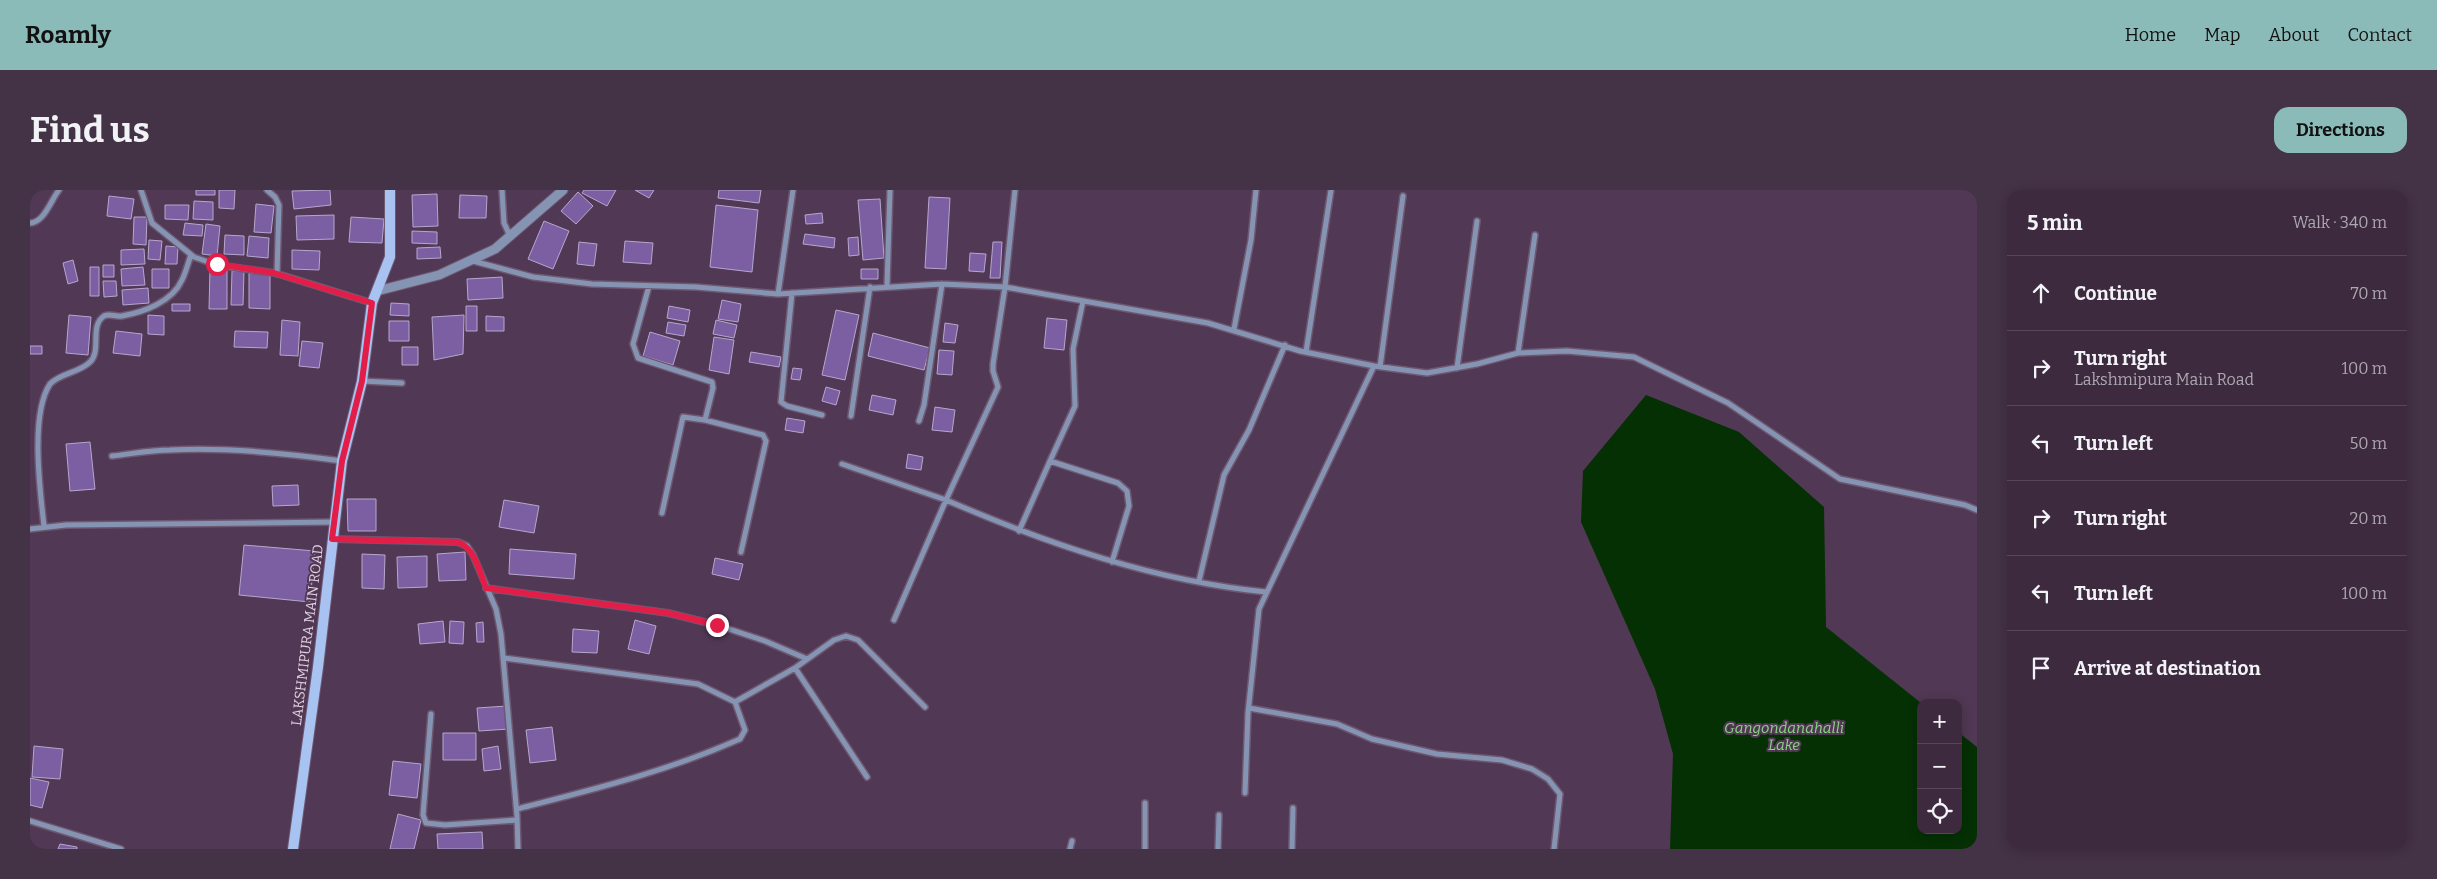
<!DOCTYPE html>
<html lang="en">
<head>
<meta charset="utf-8">
<style>
  body { margin:0; font-family:Bitter,serif; background:#443246; color:#f1f3f6 }
  .controls { position:absolute; right:15px; bottom:15px; display:grid; overflow:hidden; border-radius:10px; box-shadow:0 2px 12px #0003 }
  .controls button { width:45px; height:45px; display:grid; place-items:center; padding:0; border:0; border-bottom:1px solid #564659; background:#3d2a3f; color:#f1f3f6; font:25px sans-serif }
  .stop { position:absolute; width:15px; height:15px; margin:-11px; border:4px solid #e11d48; border-radius:50%; background:#fff }
  .stop.end { background:#e11d48; border-color:#fff; box-shadow:0 1px 5px #0008 }
  .list { margin:0; padding:0; list-style:none }
  h2 { display:flex; justify-content:space-between; align-items:center; height:65px; margin:0; padding:0 20px; font-size:21px }
  h2 small { font-size:16px; font-weight:400; color:#ada7b0 }
  .list li { display:grid; grid-template-columns:32px 1fr auto; gap:15px; align-items:center; box-sizing:border-box; height:75px; padding:0 20px; border-top:1px solid #564659 }
  .list b { display:block; font-size:19px; white-space:nowrap }
  .list p { margin:0; font-size:16px; white-space:nowrap; color:#ada7b0 }
  .list em { font-size:16px; font-style:normal; color:#ada7b0 }
  .icon { flex:none; width:28px; height:28px; fill:none; stroke:currentColor; stroke-width:2; stroke-linecap:round; stroke-linejoin:round }
  .map { position:relative; flex:none; width:1947px; height:659px; overflow:hidden; border-radius:15px }
  header { display:flex; align-items:center; gap:30px; box-sizing:border-box; height:70px; padding:0 25px; background:#8bbbb9; color:#111 }
  header strong { font-size:24px }
  nav { display:flex; gap:28px; margin-inline-start:auto; font-size:18px }
  .intro { display:flex; align-items:center; justify-content:space-between; box-sizing:border-box; height:120px; padding:0 30px }
  h1 { margin:0; font-size:35px }
  .button { padding:12px 22px; border-radius:15px; background:#8bbbb9; color:#111; font-size:18px; font-weight:700 }
  main { display:flex; gap:30px; padding:0 30px }
  aside { flex:1; background:#3d2a3f; border-radius:15px; box-shadow:0 2px 12px #0003 }
  .map>svg:first-child { display:block }
  .water { fill:#043003 }
  .building { fill:#7c5fa3; stroke:#b6a7cd }
  .lines { fill:none; stroke-linecap:round; stroke-linejoin:round }
  .minor-casing { stroke:#6e5771; stroke-width:8 }
  .tertiary-casing { stroke:#6e5771; stroke-width:11 }
  .secondary-casing { stroke:#6e5771; stroke-width:12 }
  .minor { stroke:#8494b2; stroke-width:5 }
  .tertiary { stroke:#8494b2; stroke-width:9 }
  .secondary { stroke:#a8c2f1; stroke-width:10 }
  .route { stroke:#e11d48; stroke-width:6 }
  .labels { text-anchor:middle; stroke-width:4; stroke-linejoin:round; paint-order:stroke }
  .street-label { font-size:14px; fill:#e2d3e4; stroke:#513854 }
  .water-label { font-size:15px; font-style:italic; fill:#88d581; stroke:#513854 }
</style>
</head>
<body>
<header>
<strong>Roamly</strong>
<nav><a>Home</a><a>Map</a><a>About</a><a>Contact</a></nav>
</header>
<div class="intro"><h1>Find us</h1><a class="button">Directions</a></div>
<main>
<div class="map">
<svg width="1947" height="659" viewBox="0 0 1947 659">
  <rect width="100%" height="100%" fill="#513854"/>
  <path class="water" d="M1616,205l93,37 85,75 2,120 95,76v127h37v-98l19,15v102h-307l3,-95 -18,-65 -74,-167 2,-51z"/>
  <path class="building" d="M166,0h19v5h-19z
    M189,0h16l-1,19 -15,-1z
    M300,0l1,15 -37,4 -2,-18z
    M554,0h32l-9,16 -25,-13z
    M605,0h19l-5,8z
    M689,0h42l-2,13 -41,-5z
    M548,2l15,14 -17,18 -15,-13z
    M407,4l1,32 -25,1 -1,-32z
    M430,5l27,1 -1,22h-27z
    M79,6l25,3 -3,20 -24,-3z
    M899,7l21,1 -4,71 -21,-1z
    M850,9l4,59 -21,2 -5,-60z
    M164,11l19,1v18l-20,-1z
    M226,14l18,2 -3,27 -17,-1z
    M135,15h24l-1,15 -23,-1z
    M686,15l42,5 -6,62 -42,-5z
    M792,23l1,10 -17,1 -1,-9z
    M304,25v24l-37,1 -1,-24z
    M104,27h13l-1,28 -13,-1z
    M321,27l33,2 -2,24 -33,-1z
    M514,31l25,10 -16,38 -25,-10z
    M155,33l18,2 -1,11 -19,-1z
    M176,34l14,2 -3,30 -15,-2z
    M382,41l25,1v12l-25,-1z
    M775,44l30,4 -1,10 -31,-4z
    M195,45l19,1v19l-20,-1z
    M219,46l20,2 -1,20 -21,-2z
    M828,47l1,18 -10,1 -1,-18z
    M119,50l13,1 -2,19 -12,-1z
    M595,51l28,2 -2,21 -28,-2z
    M549,52l18,2 -3,22 -17,-2z
    M963,52h9l-2,36h-10z
    M136,56l12,1 -1,17h-12z
    M410,57l1,11 -24,1v-11z
    M114,59l1,15 -24,1v-15z
    M262,60l28,1 -1,19 -27,-1z
    M940,63l16,1 -2,18 -15,-1z
    M43,70l5,21 -10,3 -5,-21z
    M73,75h11v12h-11z
    M60,77h9v29h-9z
    M113,77l2,18 -23,1 -1,-17z
    M180,78l17,1v40h-18z
    M122,79h17v19h-17z
    M831,79h17v10h-17z
    M202,81h12l-1,34h-12z
    M219,83h21v36l-21,-1z
    M472,87l1,21 -35,2 -1,-21z
    M73,91h13l1,15 -13,1z
    M118,98l1,15 -26,2 -1,-15z
    M692,110l19,4 -3,18 -20,-3z
    M361,113l18,1v12l-19,-1z
    M142,114h18v7h-18z
    M436,116h11v25h-11z
    M639,116l21,4 -2,12 -21,-4z
    M806,120l23,5 -14,65 -23,-5z
    M39,125l22,2 -3,38 -22,-2z
    M118,125l16,1v19l-16,-1z
    M434,125l-1,39 -29,6 -2,-43z
    M456,126l18,1v14h-18z
    M1017,128l20,2 -3,30 -20,-2z
    M252,130l18,2 -2,34 -18,-1z
    M686,130l21,5 -3,13 -21,-4z
    M359,131h20v20h-20z
    M638,132l18,3 -2,11 -18,-3z
    M915,133l13,2 -3,18 -12,-1z
    M86,141l26,3 -2,22 -27,-3z
    M205,141l33,1 -1,16 -33,-1z
    M620,142l30,9 -7,24 -30,-9z
    M843,143l57,15 -6,22 -56,-14z
    M684,147l20,3 -5,34 -20,-4z
    M272,151l21,2 -4,25 -20,-2z
    M0,156h12v8h-12z
    M372,157h16v18h-16z
    M909,160l15,1 -2,24 -15,-1z
    M721,162l30,5 -2,10 -30,-5z
    M763,178l9,1 -2,11 -9,-1z
    M796,197l14,4 -4,14 -14,-4z
    M842,205l24,5 -3,15 -24,-5z
    M905,217l20,3 -3,22 -20,-2z
    M757,228l18,3 -2,12 -18,-3z
    M60,252l5,47 -25,2 -4,-47z
    M878,264l15,3 -2,13 -15,-2z
    M268,295l1,20 -26,1 -1,-20z
    M317,309h29v32h-28z
    M474,310l35,6 -5,27 -35,-6z
    M214,355l71,6 -5,51 -71,-7z
    M480,359l66,5 -2,25 -65,-5z
    M435,362l1,28 -27,1 -2,-27z
    M332,364l23,1 -1,34 -22,-1z
    M397,366v31l-29,1 -1,-31z
    M685,368l28,6 -4,16 -27,-6z
    M605,430l21,6 -7,28 -21,-5z
    M413,431l2,21 -25,2 -2,-20z
    M420,431l14,1 -1,22 -14,-1z
    M453,432l1,20h-7l-1,-19z
    M543,439l26,2 -2,22 -25,-1z
    M477,516l2,23 -30,2 -2,-23z
    M522,537l4,33 -26,3 -4,-33z
    M413,543h33v27h-33z
    M4,556l29,3 -3,30 -28,-2z
    M468,556l3,23 -17,2 -2,-22z
    M363,571l28,3 -4,34 -28,-3z
    M0,588l19,4 -7,26 -12,-3z
    M368,624l23,6 -7,29h-24z
    M452,642l1,17h-45l-1,-15z
    M30,654l17,3v2h-19z"/>
  <g class="lines">
    <g class="minor-casing">
      <path id="minor" d="M111,0l11,33 42,34 23,8 58,8 97,30
        M237,0l8,7 4,8 -2,69
        M472,0l2,33 6,13
        M0,33c14,0 21,-23 29,-33
        M443,71l60,16 59,7 104,3 82,7 164,-10 63,3 203,36 92,28 74,15 53,7 50,-9 41,-11 49,-2 67,6 94,46 112,76 125,26 12,5
        M619,96l-16,58 5,14 74,24 1,6 -8,32
        M857,96l3,-96
        M762,103l-11,109 6,4 35,9
        M748,104l15,-104
        M1204,139l17,-89 5,-50
        M1276,162l25,-162
        M1488,163l17,-118
        M1350,177l23,-171
        M1427,178l20,-147
        M332,191l40,2
        M821,226l19,-129
        M889,231l5,-16 18,-121
        M82,266c19,-2 38,-6 58,-6 57,-3 115,3 172,11
        M1020,271l25,-55 -2,-57 10,-48
        M812,274l104,36 52,-113 -5,-16v-7l12,-77 10,-97
        M632,323l21,-96 22,3 58,15 3,6 -25,111
        M14,336c-4,-36 -14,-112 6,-142 10,-11 29,-11 40,-22 12,-11 -1,-36 14,-46 5,-3 12,1 18,0 22,-4 50,-14 60,-36 4,-8 6,-17 9,-25
        M0,339l36,-4 269,-3
        M989,341l31,-70 68,22 9,8 2,15 -17,56
        M302,349l126,3 9,4 6,9 23,54 5,25 16,182 1,33
        M1169,391l25,-106 25,-45 36,-85
        M456,398l182,25 49,12 48,16 42,18
        M864,430l52,-120c102,44 209,81 320,92
        M474,468l194,26 37,18 10,28 -5,9c-75,33 -145,50 -223,70
        M765,478l72,109
        M705,512l60,-34 39,-28 12,-4 12,4 67,67
        M1219,518l88,16 35,15 65,15 65,6 30,9 16,10 12,15 -6,55
        M401,524l-8,101 3,8 19,2 72,-5
        M1215,603l3,-80 11,-104 115,-243
        M0,631l91,28
        M1040,659l2,-8
        M1115,659v-46
        M1188,659l1,-34
        M1262,659l1,-41"/>
    </g>
    <g class="tertiary-casing">
      <path id="tertiary" d="M347,101l62,-16 56,-26 68,-59"/>
    </g>
    <g class="secondary-casing">
      <path id="secondary" d="M263,659l25,-182 24,-206 20,-80 10,-78 18,-46v-67"/>
    </g>
    <use href="#minor" class="minor"/>
    <use href="#tertiary" class="tertiary"/>
    <use href="#secondary" class="secondary"/>
  </g>
  <g class="lines">
    <path class="route" d="M187,74l57,9 98,30 -10,78 -20,80 -10,78 126,3c18,8 21,29 28,46l182,25 49,12"/>
  </g>
  <g class="labels">
    <g class="street-label">
      <text transform="translate(277 445) rotate(-83)" y="5">LAKSHMIPURA MAIN ROAD</text>
    </g>
    <g class="water-label">
      <text x="1754" y="543">Gangondanahalli<tspan x="1754" dy="17">Lake</tspan></text>
    </g>
  </g>
</svg>
<div class="controls">
<button>+</button>
<button>−</button>
<button><svg class="icon" aria-label="locate" viewBox="0 0 24 24"><circle cx="12" cy="12" r="6"/><path d="M12 2v4M12 18v4M2 12h4M18 12h4"/></svg></button>
</div>
<div class="stop" style="left:187px;top:74px"></div>
<div class="stop end" style="left:687px;top:435px"></div>
</div>
<aside>
<h2>5 min<small>Walk · 340 m</small></h2>
<ul class="list">
<li><svg class="icon" aria-label="ahead" viewBox="0 0 24 24"><path d="M12 20V5M6 11l6-6 6 6"/></svg><div><b>Continue</b></div><em>70 m</em></li>
<li><svg class="icon" aria-label="right" viewBox="0 0 24 24"><path d="M7 20v-9h11M14 6l5 5-5 5"/></svg><div><b>Turn right</b><p>Lakshmipura Main Road</p></div><em>100 m</em></li>
<li><svg class="icon" aria-label="left" viewBox="0 0 24 24"><path d="M17 20v-9H6M10 6l-5 5 5 5"/></svg><div><b>Turn left</b></div><em>50 m</em></li>
<li><svg class="icon" aria-label="right" viewBox="0 0 24 24"><path d="M7 20v-9h11M14 6l5 5-5 5"/></svg><div><b>Turn right</b></div><em>20 m</em></li>
<li><svg class="icon" aria-label="left" viewBox="0 0 24 24"><path d="M17 20v-9H6M10 6l-5 5 5 5"/></svg><div><b>Turn left</b></div><em>100 m</em></li>
<li><svg class="icon" aria-label="arrive" viewBox="0 0 24 24"><path d="M6 21V4h12l-3 4 3 4H6"/></svg><div><b>Arrive at destination</b></div></li>
</ul>
</aside>
</main>
</body>
</html>
